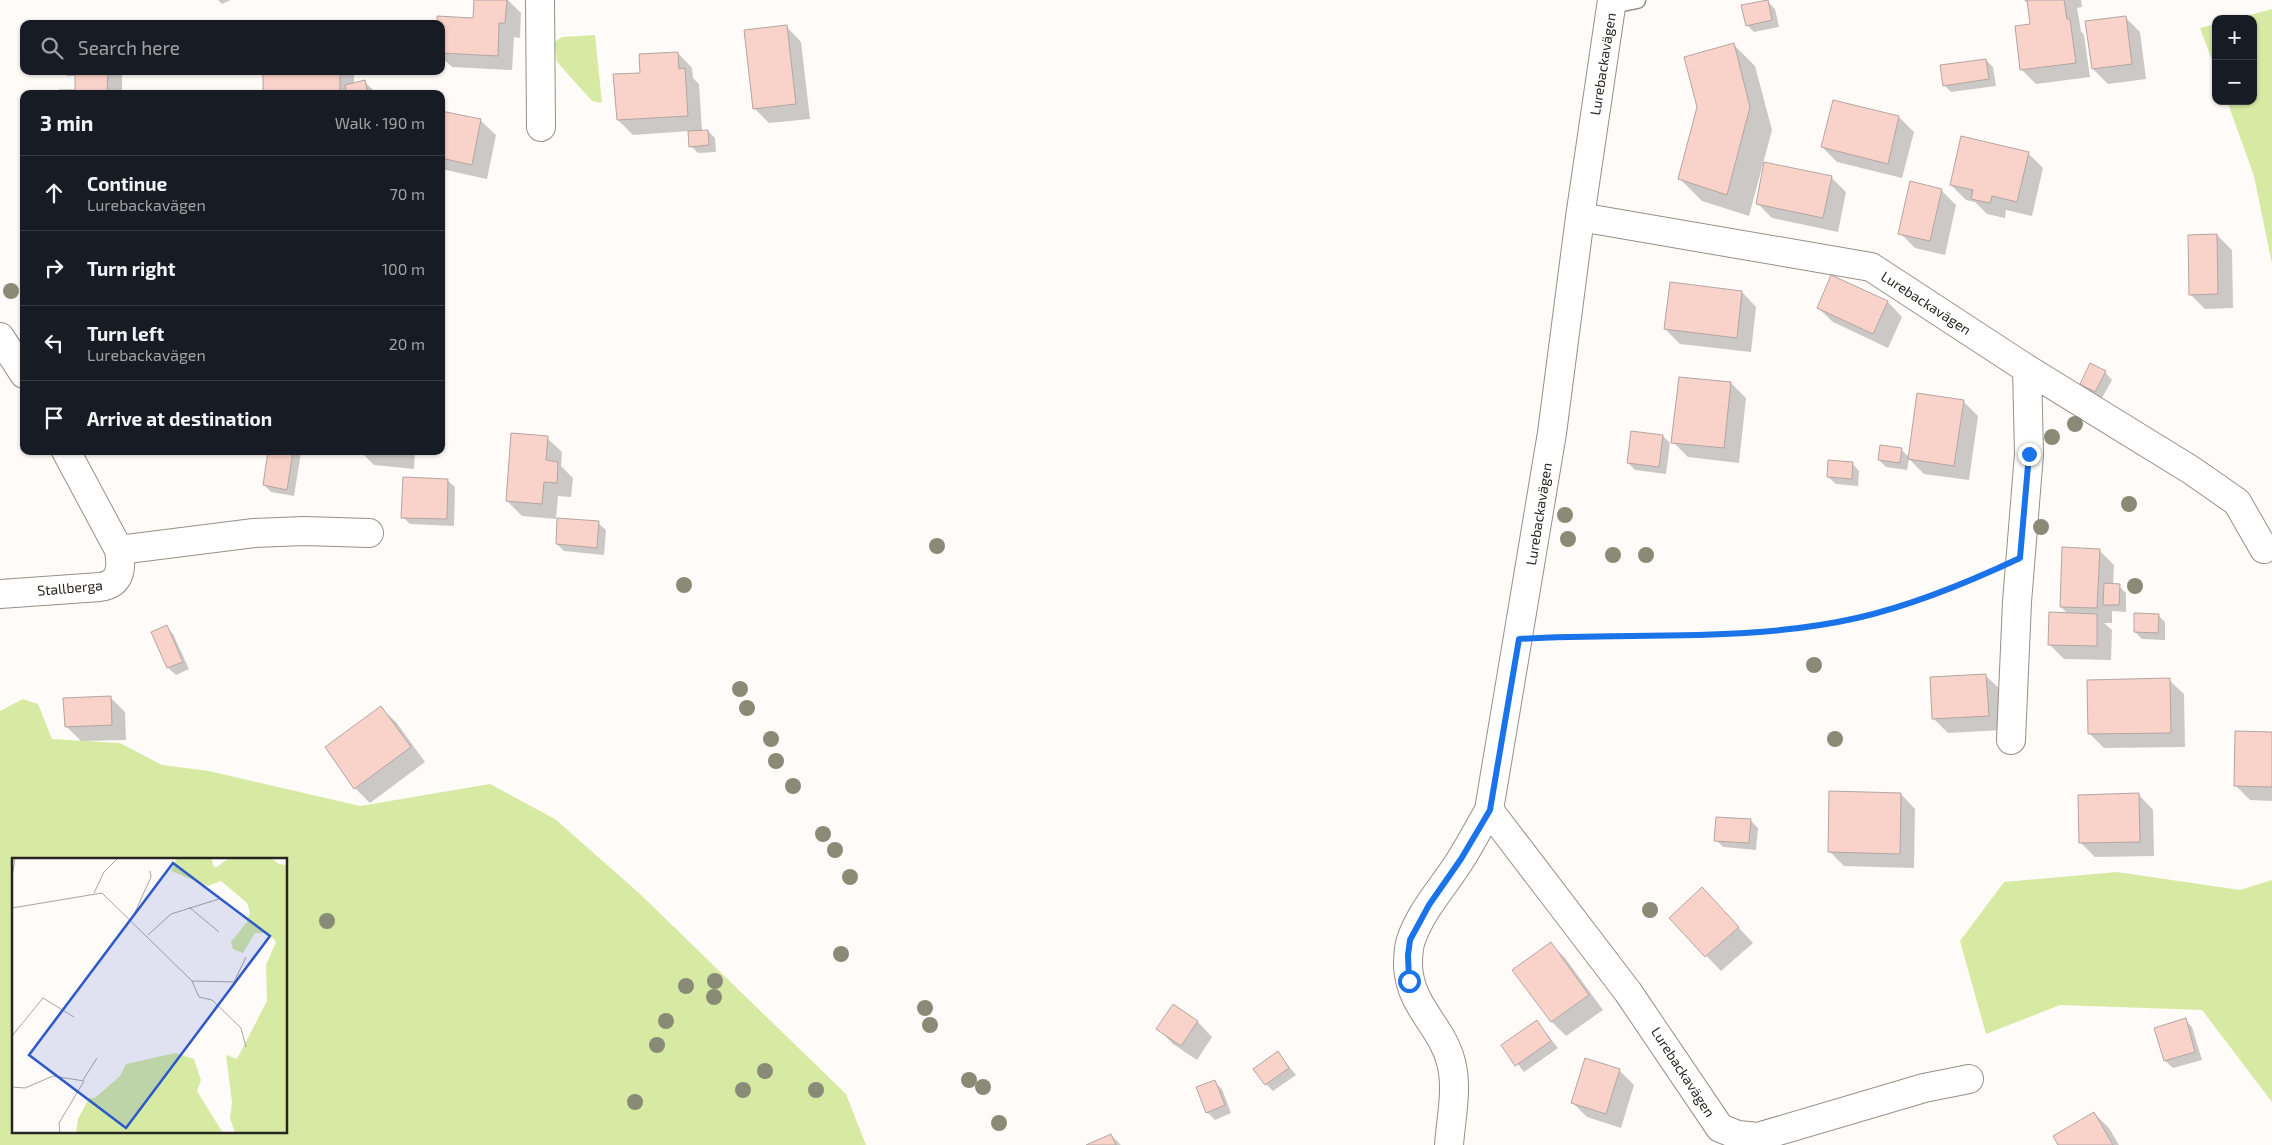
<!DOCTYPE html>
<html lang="en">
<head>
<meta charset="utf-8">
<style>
  body { margin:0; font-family:"Exo 2",sans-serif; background:#242831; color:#f1f3f6 }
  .controls { position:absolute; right:15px; top:15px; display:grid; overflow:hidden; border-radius:10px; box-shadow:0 1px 4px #0004 }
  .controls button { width:45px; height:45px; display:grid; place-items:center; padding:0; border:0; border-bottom:1px solid #363941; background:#171b24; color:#f1f3f6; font:25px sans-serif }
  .stop { position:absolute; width:15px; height:15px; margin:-11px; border:4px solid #1a73e8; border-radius:50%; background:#fff }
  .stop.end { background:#1a73e8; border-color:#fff; box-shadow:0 1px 5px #0008 }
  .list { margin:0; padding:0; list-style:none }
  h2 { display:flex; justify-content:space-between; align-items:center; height:65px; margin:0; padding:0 20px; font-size:21px }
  h2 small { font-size:16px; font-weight:400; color:#9ea1a6 }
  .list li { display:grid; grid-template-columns:32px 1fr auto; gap:15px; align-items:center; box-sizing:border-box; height:75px; padding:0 20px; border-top:1px solid #363941 }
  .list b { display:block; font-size:19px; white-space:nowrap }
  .list p { margin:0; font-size:16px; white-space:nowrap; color:#9ea1a6 }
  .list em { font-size:16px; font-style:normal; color:#9ea1a6 }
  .icon { flex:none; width:28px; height:28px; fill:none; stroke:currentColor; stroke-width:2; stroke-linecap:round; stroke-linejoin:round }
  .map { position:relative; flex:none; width:2272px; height:1145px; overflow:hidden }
  .search { position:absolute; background:#171b24; box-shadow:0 1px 4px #0004; left:20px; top:20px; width:425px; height:55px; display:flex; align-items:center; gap:12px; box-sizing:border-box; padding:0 18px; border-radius:10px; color:#9ea1a6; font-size:19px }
  .panel { position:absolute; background:#171b24; box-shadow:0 1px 4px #0004; left:20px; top:90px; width:425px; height:365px; border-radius:10px }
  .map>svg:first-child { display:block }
  .green { fill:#d6eaa4; fill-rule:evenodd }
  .shadow { fill:#0003 }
  .building { fill:#f9d2ca; stroke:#b3a6a3 }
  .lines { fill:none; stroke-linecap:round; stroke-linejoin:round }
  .service-casing { stroke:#988f88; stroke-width:19 }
  .minor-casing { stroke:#988f88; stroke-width:30 }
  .path { stroke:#a6a39f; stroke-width:3; stroke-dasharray:4 2.5; stroke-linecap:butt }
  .service { stroke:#fff; stroke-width:16 }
  .minor { stroke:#fff; stroke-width:28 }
  .tree { fill:#898b76 }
  .route { stroke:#1a73e8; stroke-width:6 }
  .labels { text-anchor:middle; stroke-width:4.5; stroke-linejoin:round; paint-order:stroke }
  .street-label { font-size:14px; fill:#282521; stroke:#fff }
  .inset-road { fill:none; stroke:#a9a5a2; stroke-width:1 }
  .view { fill:#2c59c8; fill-opacity:0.15; stroke:#2c59c8; stroke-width:2.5 }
  .inset-edge { fill:none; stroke:#282521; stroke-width:2.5 }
</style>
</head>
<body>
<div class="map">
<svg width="2272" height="1145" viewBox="0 0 2272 1145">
  <rect width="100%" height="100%" fill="#fffbf8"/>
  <path class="green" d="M2272,9v255l-18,-88 -27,-75h26v-82h-18z
    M2216,24v47l-16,-43z
    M595,35l7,68 -10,-2 -35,-39 -3,-20 8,-5z
    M23,699l15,5 14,35 68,4 42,22 47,6 151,35 130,-22 65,35 84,74 207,201 20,51h-866v-434zM14,859h272v272h-272z
    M2117,872l123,18 32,-10v222l-70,-92 -142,-5 -74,29 -26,-93 44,-59z"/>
  <path class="shadow" d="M218,0h13l-9,4z
    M475,0h33l13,13 -1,25 -6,-1 -2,33 -60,-3 -11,-10v-33l33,-5z
    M2024,0h57l1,7 -5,1 4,23 3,4 6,42 -54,7 -15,-15 10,-44 -2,-20z
    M1767,1l8,8 4,18 -25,5 -7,-7z
    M2125,17l15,15 6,47 -38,5 -15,-15z
    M787,27l14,15 9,77 -41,4 -15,-15z
    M1733,44l22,22 17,64 -23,86 -47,-15 -22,-22z
    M678,53l14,15 1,10 6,6 3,47h6l7,7 1,14 -18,1 -7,-7 -1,-15 -57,4 -15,-15 23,-46z
    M1986,60l7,7 3,19 -45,6 -7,-7z
    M63,71h59v23h-61l15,-3v-15h-9z
    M264,71h90v13l11,-2 7,7 1,5h-109z
    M1834,101l65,16 15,15 -12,46 -65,-16 -15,-15z
    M441,112l40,9 15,14 -9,44 -46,-10z
    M2028,153l15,15 -11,48 -26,-6 -1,8 -18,-4 -12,-12 -9,-2 -15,-15z
    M1831,177l15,15 -8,40 -66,-14 -15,-15z
    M1941,190l15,15 -11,50 -30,-7 -15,-15z
    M2217,235l15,15 1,58 -28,1 -15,-15z
    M1832,277l56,25 14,15 -14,31 -55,-26 -15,-14z
    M1742,292l14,15 -5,45 -71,-8 -15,-15z
    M2105,372l7,8 -10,18 -14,-7 -7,-7z
    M1731,383l15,15 -7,65 -51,-6 -15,-15z
    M1963,401l15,15 -9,64 -45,-6 -15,-15 -2,11 -21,-3 -7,-7 23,-10 7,7z
    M1663,436l7,7 -4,31 -31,-4 -7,-7z
    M547,438l15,14 -1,14 12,12 -2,19 -13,-1 -2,23 -34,-3 -15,-15z
    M270,451l31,1 -7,44 -23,-4 -7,-7z
    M360,451h55l-1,18 -40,-4z
    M1852,463l7,8 -1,15 -22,-2 -8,-7z
    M447,480l8,7 -1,39 -44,-2 -7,-7z
    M598,523l8,7 -2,25 -40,-4 -7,-7z
    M2099,550l15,15 -1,20 6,1 7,7v19l-14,-1v12h-8l8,7 -1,30 -47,-1 -15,-15 19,-30 -7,-7z
    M2158,615l7,7v18l-23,-1 -7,-7z
    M166,627l7,7 16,35 -13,6 -8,-7 -15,-35z
    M1986,676l15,14 2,40 -55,3 -15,-15z
    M2169,680l15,14 1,53 -81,1 -15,-15z
    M110,697l15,15 1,28 -45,1 -15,-15z
    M381,708l15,14 29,40 -55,41 -15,-15 -29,-40z
    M2272,734v67l-22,-1 -15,-15z
    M1901,794l14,15 -1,59 -70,-2 -15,-15z
    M2139,795l14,15 1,46 -59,1 -15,-15z
    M1750,820l8,8 -2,22 -33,-3 -7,-7z
    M1717,904l36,39 -32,28 -51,-53z
    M1550,943l15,15 38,52 -37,26 -14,-14 -38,-52z
    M1174,1006l24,16 14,15 -15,23 -24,-16 -15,-15z
    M2185,1020l7,7 10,33 -29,8 -8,-7z
    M1537,1022l21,26 -34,24 -21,-26z
    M1278,1053l18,22 -23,16 -7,-7z
    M1619,1070l15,15 -13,43 -34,-11 -15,-15z
    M1214,1082l8,7 9,24 -16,7 -8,-8 -9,-24z
    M2094,1113l15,15 10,17h-60z
    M1111,1135l10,10h-32z"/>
  <path class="building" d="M474,0h33l-2,23h-6l-1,33 -57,-3v-29h-4v-8l36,2z
    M1768,0l4,20 -26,6 -5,-21z
    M2027,0h37l3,19h3l6,44 -56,7 -5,-44 15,-2z
    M2126,16l6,48 -40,5 -7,-48z
    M787,25l9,79 -43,5 -9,-79z
    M1734,43l16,64 -23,88 -49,-16 19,-72 -13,-50z
    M678,52l1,17 6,-1 3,48 -71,4 -4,-46 27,-1 -1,-19z
    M1986,59l3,20 -46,7 -3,-21z
    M75,71h33l-1,23h-48v-4h16z
    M263,71h77v23h-77z
    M365,80l3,14h-21l-2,-9z
    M1833,100l66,16 -11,48 -67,-17z
    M441,111l40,8 -9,46 -31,-7z
    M708,130l1,15 -20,2 -1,-16z
    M1961,136l68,16 -12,50 -25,-6 -2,7 -19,-4 2,-9 -23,-5z
    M1764,162l68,14 -9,42 -67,-14z
    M1910,181l32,8 -12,52 -32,-7z
    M2217,234l1,60 -29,1 -1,-60z
    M1831,275l57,26 -15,33 -56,-26z
    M1670,282l72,9 -5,47 -73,-9z
    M2090,363l16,8 -11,21 -15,-8z
    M1679,377l52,5 -7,66 -53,-5z
    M1917,393l47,7 -10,66 -46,-7z
    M1631,431l32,4 -4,32 -32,-4z
    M511,433l37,3 -2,24 12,2 -1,21 -13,-1 -2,22 -36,-3z
    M1880,445l22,3 -2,15 -22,-3z
    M268,451h25l-6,39 -24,-5z
    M1828,460l25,2 -1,17 -25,-2z
    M403,477l45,2 -1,40 -46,-1z
    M557,518l42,3 -2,27 -41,-4z
    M2062,547l38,2 -3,59 -37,-1z
    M2104,583l16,1 -1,21h-16z
    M2049,612l48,2v32l-49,-1z
    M2134,613l25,1 -1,19 -24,-1z
    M167,625l16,37 -16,6 -16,-36z
    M1986,674l3,42 -57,3 -2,-42z
    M2170,678l1,55 -83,1 -1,-54z
    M111,696l1,29 -47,2 -2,-29z
    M381,706l30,41 -57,42 -29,-42z
    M2235,731l37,1v55l-38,-1z
    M1829,791l72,2 -1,61 -72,-2z
    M2139,793l1,49 -61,1 -1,-48z
    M1716,817l35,2 -2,24 -35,-2z
    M1702,887l37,40 -34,30 -36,-39z
    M1551,942l38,53 -38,27 -39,-52z
    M1173,1004l25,17 -17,25 -25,-17z
    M2186,1018l9,34 -31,9 -10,-33z
    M1537,1020l14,21 -36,25 -14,-21z
    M1278,1051l11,17 -24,17 -12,-16z
    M1585,1058l35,11 -14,45 -35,-11z
    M1215,1080l10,25 -19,8 -10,-26z
    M2094,1112l19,33h-55l-5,-9z
    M1111,1134l5,11h-30z"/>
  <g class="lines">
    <g class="service-casing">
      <path id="service" d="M1612,5l25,-5"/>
    </g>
    <g class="minor-casing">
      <path id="minor" d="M540,0l1,127
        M1580,217l291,50 156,102 164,101 46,32 27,47
        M0,337l24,37
        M119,550l135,-17 50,-2 65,2
        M0,594l100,-7c21,-3 22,-19 19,-37l-53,-99
        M2011,740l6,-138 12,-148 -2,-85
        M1489,810l139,182 92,136 18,7 20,2 166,-49 45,-9
        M1449,1145c2,-27 9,-57 2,-83 -9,-36 -41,-55 -43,-96 0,-8 0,-18 3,-26 10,-30 34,-55 50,-81 10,-16 19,-33 28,-49l63,-377 28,-216 32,-217"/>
    </g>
    <path class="path" d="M1551,637c60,-4 121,0 181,-3 88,-4 177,-23 256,-61"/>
    <use href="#service" class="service"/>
    <use href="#minor" class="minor"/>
  </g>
  <g class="tree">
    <circle cx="11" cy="291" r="8"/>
    <circle cx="2075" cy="424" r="8"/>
    <circle cx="2052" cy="437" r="8"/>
    <circle cx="2129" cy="504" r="8"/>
    <circle cx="1565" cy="515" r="8"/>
    <circle cx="2041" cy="527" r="8"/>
    <circle cx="1568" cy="539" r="8"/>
    <circle cx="937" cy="546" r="8"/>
    <circle cx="1613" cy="555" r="8"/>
    <circle cx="1646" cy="555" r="8"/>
    <circle cx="684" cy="585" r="8"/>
    <circle cx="2135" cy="586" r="8"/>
    <circle cx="1814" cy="665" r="8"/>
    <circle cx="740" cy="689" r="8"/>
    <circle cx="747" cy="708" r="8"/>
    <circle cx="771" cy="739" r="8"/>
    <circle cx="1835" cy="739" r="8"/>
    <circle cx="776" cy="761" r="8"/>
    <circle cx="793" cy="786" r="8"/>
    <circle cx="823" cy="834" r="8"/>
    <circle cx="835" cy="850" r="8"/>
    <circle cx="850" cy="877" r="8"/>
    <circle cx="1650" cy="910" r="8"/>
    <circle cx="327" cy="921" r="8"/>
    <circle cx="841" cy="954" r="8"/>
    <circle cx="715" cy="981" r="8"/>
    <circle cx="686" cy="986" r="8"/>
    <circle cx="714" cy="997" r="8"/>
    <circle cx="925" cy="1008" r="8"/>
    <circle cx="666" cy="1021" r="8"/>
    <circle cx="930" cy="1025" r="8"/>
    <circle cx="657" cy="1045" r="8"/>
    <circle cx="765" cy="1071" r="8"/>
    <circle cx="969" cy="1080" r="8"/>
    <circle cx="983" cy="1087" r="8"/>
    <circle cx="743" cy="1090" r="8"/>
    <circle cx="816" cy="1090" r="8"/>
    <circle cx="635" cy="1102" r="8"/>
    <circle cx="999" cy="1123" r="8"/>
  </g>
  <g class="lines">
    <path class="route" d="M1409,981l-1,-26 2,-15 19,-35 32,-46 29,-49 29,-171c112,-7 227,4 338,-21 57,-13 110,-35 163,-60l9,-104"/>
  </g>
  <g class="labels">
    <g class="street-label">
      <text transform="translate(1603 64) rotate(-81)" y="5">Lurebackavägen</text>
      <text transform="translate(1926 303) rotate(33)" y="5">Lurebackavägen</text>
      <text transform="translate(1539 514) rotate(-81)" y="5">Lurebackavägen</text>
      <text transform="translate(70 588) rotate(-5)" y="5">Stallberga</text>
      <text transform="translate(1683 1072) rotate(57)" y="5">Lurebackavägen</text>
    </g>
  </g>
  <g transform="translate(12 858)">
    <rect width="275" height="275" fill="#fffbf8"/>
    <path d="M165,0h34l3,9h3l12,-9h42l8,6 8,1v268h-52l-5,-15 2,-16 -6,-47 11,4 30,-58 -1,-36 10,-23 -8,-9h-13l-12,20 -10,-4 -2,-7 16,-20 3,-10 -3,-9 -26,-22 -13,5 -37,-15zM163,195l19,6 7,21 -4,11 26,42h-147l2,-14 11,-21h6l25,-22 6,-12z" fill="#d6eaa4"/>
    <path class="inset-road" d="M0,20l3,-20M82,35l10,-21 14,-14M177,49l30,25M0,50l90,-15 90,88 7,16 13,3 29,28 5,19M120,61l19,-42 -1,-6M136,77l23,-21 48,-15M180,123l42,1 12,-25M0,178l31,-38 31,19M71,222l14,-22M0,229l13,1 28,-12 31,5 -25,42 1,10"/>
    <path class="view" d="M161,5l97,73 -144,192 -97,-73z"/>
    <rect width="275" height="275" class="inset-edge"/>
  </g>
</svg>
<div class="controls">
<button>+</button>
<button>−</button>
</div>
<div class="stop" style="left:1409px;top:981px"></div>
<div class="stop end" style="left:2029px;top:454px"></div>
<div class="search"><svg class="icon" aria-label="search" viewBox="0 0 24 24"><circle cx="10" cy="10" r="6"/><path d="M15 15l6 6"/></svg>Search here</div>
<section class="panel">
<h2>3 min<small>Walk · 190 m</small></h2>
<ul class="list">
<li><svg class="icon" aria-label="ahead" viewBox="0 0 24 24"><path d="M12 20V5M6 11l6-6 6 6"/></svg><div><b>Continue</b><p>Lurebackavägen</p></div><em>70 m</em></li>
<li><svg class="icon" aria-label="right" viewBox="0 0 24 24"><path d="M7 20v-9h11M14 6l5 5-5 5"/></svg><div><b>Turn right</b></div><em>100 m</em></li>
<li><svg class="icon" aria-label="left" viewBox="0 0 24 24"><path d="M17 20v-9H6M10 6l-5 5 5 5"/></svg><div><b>Turn left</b><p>Lurebackavägen</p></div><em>20 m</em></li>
<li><svg class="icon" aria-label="arrive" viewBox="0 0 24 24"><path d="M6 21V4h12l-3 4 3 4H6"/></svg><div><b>Arrive at destination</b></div></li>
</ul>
</section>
</div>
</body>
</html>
